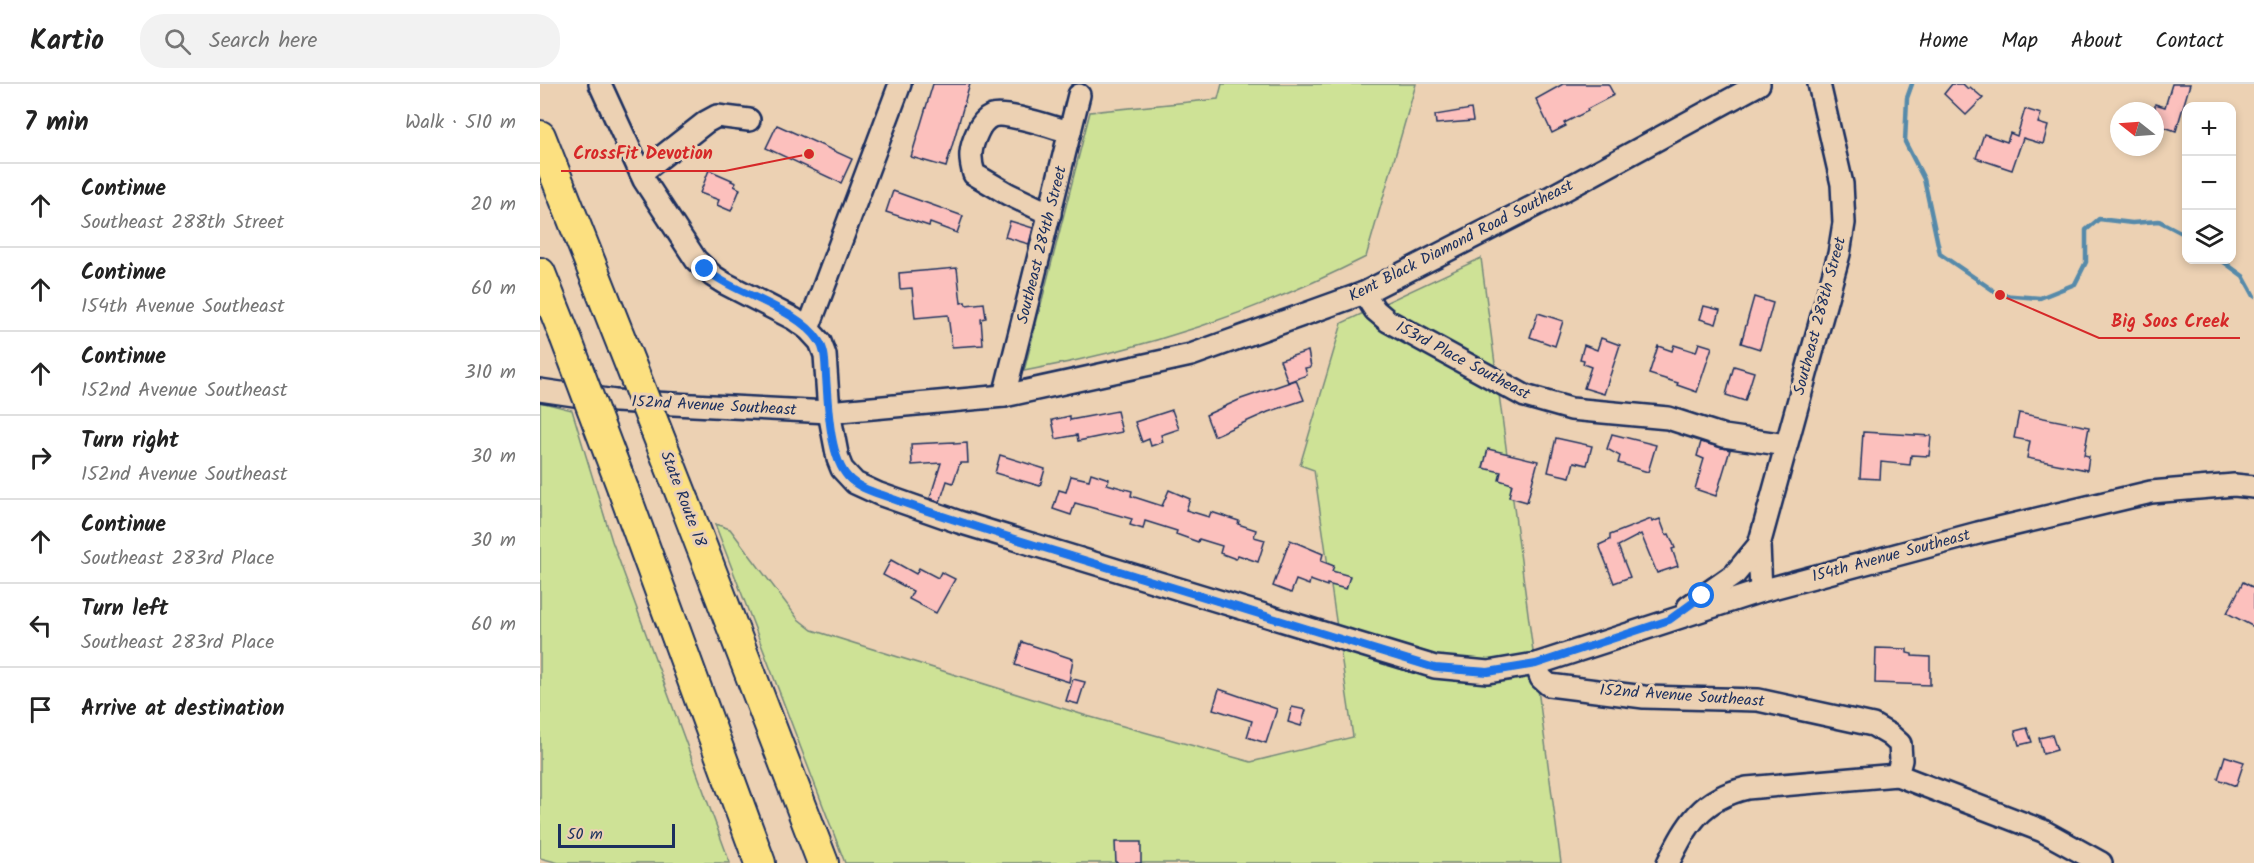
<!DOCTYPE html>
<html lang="en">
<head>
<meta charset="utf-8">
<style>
	body { margin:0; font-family:Kalam,sans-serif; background:#f2f2f2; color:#222 }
	.controls { position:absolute; right:18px; top:18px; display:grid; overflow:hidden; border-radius:12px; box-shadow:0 3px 9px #0003 }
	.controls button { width:54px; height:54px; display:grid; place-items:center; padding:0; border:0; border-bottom:2px solid #e0e0e0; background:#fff; color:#222; font:30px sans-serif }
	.compass { position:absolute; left:1570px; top:18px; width:54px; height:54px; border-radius:50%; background:#fff; box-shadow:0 3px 9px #0003; rotate:287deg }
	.scale { position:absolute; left:18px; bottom:15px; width:117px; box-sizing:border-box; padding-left:6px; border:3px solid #1b2f5e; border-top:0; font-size:16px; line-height:21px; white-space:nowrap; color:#1b2f5e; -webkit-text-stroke:4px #ecd1b3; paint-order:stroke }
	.stop { position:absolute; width:18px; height:18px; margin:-14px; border:4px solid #1a73e8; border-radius:50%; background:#fff }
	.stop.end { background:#1a73e8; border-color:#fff; box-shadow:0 2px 6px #0008 }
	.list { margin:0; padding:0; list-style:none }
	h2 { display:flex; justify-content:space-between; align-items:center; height:78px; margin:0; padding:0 24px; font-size:26px }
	h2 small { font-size:20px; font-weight:400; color:#767676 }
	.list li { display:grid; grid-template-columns:39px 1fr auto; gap:18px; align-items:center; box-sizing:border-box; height:84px; padding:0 24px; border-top:2px solid #e0e0e0 }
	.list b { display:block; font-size:22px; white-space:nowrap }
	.list p { margin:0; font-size:20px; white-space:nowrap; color:#767676 }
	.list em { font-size:20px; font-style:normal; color:#767676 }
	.icon { flex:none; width:33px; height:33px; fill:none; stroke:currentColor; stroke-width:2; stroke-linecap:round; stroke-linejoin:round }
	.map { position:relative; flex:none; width:1714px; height:779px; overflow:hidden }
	header { display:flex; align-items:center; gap:36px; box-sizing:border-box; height:84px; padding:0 30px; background:#fff; border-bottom:2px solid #e0e0e0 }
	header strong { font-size:28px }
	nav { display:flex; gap:33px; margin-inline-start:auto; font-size:21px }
	.search { width:420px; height:54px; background:#f2f2f2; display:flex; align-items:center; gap:15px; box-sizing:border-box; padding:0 21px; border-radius:24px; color:#767676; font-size:22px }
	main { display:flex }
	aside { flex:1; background:#fff }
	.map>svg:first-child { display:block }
	.green { fill:#cee296; stroke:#74887a; stroke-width:1.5 }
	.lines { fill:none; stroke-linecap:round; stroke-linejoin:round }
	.stream { stroke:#568aaa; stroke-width:4.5 }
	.building { fill:#fcc0bd; stroke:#1b2f5e; stroke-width:1.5 }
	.minor-casing { stroke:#1b2f5e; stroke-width:26 }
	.highway-casing { stroke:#1b2f5e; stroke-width:34 }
	.minor { stroke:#ecd1b3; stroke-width:21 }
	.highway { stroke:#fce080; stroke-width:30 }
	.highway-bridge-casing { stroke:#1b2f5e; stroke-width:34; stroke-linecap:butt }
	.highway-bridge { stroke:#fce080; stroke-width:30 }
	.route { stroke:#1a73e8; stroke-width:8 }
	.labels { text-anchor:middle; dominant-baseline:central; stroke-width:6; stroke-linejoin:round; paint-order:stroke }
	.street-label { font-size:16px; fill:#1b2f5e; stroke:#ecd1b3 }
	.leader { fill:none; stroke:#d62828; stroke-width:2 }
	.callout-dot { fill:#d62828; stroke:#ecd1b3; stroke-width:2 }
	.callout-label { font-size:18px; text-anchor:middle; font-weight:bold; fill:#d62828; stroke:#ecd1b3; stroke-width:6; stroke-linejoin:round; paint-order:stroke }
</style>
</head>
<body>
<header>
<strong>Kartio</strong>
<div class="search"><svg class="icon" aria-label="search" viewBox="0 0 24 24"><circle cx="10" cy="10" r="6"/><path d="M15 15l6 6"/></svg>Search here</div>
<nav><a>Home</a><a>Map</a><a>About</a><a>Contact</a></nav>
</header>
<main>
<aside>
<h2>7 min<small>Walk · 510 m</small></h2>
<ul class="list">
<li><svg class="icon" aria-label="ahead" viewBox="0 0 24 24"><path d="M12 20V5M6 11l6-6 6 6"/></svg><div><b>Continue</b><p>Southeast 288th Street</p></div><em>20 m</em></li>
<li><svg class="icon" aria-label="ahead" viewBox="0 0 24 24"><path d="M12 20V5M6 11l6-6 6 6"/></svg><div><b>Continue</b><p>154th Avenue Southeast</p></div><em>60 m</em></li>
<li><svg class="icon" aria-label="ahead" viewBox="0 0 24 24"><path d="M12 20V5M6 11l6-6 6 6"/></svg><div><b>Continue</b><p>152nd Avenue Southeast</p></div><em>310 m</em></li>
<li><svg class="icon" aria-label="right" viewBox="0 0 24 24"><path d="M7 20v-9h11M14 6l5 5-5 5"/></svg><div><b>Turn right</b><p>152nd Avenue Southeast</p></div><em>30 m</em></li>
<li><svg class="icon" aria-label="ahead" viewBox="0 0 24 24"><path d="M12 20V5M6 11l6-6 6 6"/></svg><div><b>Continue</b><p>Southeast 283rd Place</p></div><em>30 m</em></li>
<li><svg class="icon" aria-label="left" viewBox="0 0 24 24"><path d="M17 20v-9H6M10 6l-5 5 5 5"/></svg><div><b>Turn left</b><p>Southeast 283rd Place</p></div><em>60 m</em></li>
<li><svg class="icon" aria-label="arrive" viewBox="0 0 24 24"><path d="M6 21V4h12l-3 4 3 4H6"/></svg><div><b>Arrive at destination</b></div></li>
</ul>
</aside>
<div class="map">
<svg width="1714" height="779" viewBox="0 0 1714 779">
	<rect width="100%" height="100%" fill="#ecd1b3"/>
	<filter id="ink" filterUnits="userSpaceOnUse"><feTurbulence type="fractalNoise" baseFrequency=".0167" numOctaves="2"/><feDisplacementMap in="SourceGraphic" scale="12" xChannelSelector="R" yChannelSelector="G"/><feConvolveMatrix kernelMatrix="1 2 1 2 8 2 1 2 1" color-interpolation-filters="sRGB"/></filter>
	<g filter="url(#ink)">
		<g class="green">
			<path d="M682 0H876L826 173C715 229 606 265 484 287L550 28 678 15Z"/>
			<polygon points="941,174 1021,779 305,779 175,440 190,445 258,535 272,546 547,632 711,678 813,653 774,386 760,381 802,239"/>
			<polygon points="0,318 32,326 72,457 190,779 19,779 0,774"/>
		</g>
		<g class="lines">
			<g class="stream">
				<polyline points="1372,0 1367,14 1365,58 1384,95 1400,170 1460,211 1500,214 1535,200 1546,178 1546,146 1559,135 1592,139 1619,137 1646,151"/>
				<polyline points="1681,176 1703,192 1714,212"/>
			</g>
		</g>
		<g class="building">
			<polygon points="393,0 430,0 406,83 371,73"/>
			<polygon points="1023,0 1068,0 1074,11 1047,25 1048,27 1024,39 1026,42 1012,49 996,15"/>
			<polygon points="1412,0 1423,0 1428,5 1430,3 1443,14 1426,31 1404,10"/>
			<polygon points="1632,0 1650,0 1636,47 1615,40 1615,20 1625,23"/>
			<polygon points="931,25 933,37 896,40 895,31"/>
			<polygon points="1485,25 1501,30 1498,39 1508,42 1503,60 1483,54 1472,86 1436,74 1444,50 1467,58 1470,49 1477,52"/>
			<polygon points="237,41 312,75 301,99 226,64"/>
			<polygon points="169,86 192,96 191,97 196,99 194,102 200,105 191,127 177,121 179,116 160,109"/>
			<polygon points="353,107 423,132 417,149 390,139 389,142 346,128"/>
			<polygon points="470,137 493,144 489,160 465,153"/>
			<polygon points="417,184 421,219 425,218 426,221 444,219 446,234 441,235 443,261 412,263 408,231 375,234 372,204 360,205 359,189"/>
			<polygon points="1214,213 1233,219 1220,265 1201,259"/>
			<polygon points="1164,222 1180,226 1176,240 1160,235"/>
			<polygon points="998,229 1023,237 1015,262 990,253"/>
			<polygon points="1061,254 1080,261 1064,310 1044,304 1051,283 1043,280 1044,276 1040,275 1044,261 1057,266"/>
			<polygon points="1159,259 1172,263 1157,308 1137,301 1138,299 1109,290 1118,262 1132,267 1134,261 1156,268"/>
			<polygon points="768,267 771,283 765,284 767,291 748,298 740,276"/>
			<polygon points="1194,282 1214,288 1205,317 1186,311"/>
			<polygon points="756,296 764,316 728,328 674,352 666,331 701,315"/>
			<polygon points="632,326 639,345 621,351 623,358 611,362 609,355 602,358 595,338"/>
			<polygon points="577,327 582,348 538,357 537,351 516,355 512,336 530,332 530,336"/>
			<polygon points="1479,329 1549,343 1544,371 1549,372 1547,386 1487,374 1490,357 1474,354"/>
			<polygon points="1323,348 1391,352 1389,372 1371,371 1370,381 1341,378 1340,395 1320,394"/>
			<polygon points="1072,350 1116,361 1108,388 1078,379 1080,372 1067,365"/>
			<polygon points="1016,354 1052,362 1047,381 1034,378 1030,393 1008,388"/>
			<polygon points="414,358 414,360 427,359 428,379 420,379 413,399 407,397 400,418 390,414 401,379 372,381 371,360"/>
			<polygon points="1161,358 1190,366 1176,412 1155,405 1164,375 1157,372"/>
			<polygon points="948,365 998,377 987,418 969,413 972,400 959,396 961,388 943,384"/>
			<polygon points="460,371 505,385 500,402 455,389"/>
			<polygon points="551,389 569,395 567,400 592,407 591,412 622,422 629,406 650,415 646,426 669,433 671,428 699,437 698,440 716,446 714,453 725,456 718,478 698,471 696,475 680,469 682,462 659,455 658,458 636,450 637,447 605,437 603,445 590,441 592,435 535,419 531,431 513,425 519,406 526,408 531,392 549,396"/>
			<polygon points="1111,435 1112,438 1120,435 1126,451 1129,450 1135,464 1132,465 1138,482 1117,489 1101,450 1078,462 1090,493 1074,499 1059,461 1070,456 1070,451"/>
			<polygon points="750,456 783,470 781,477 794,482 792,487 810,492 806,505 787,500 787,502 770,496 769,501 756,496 751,509 733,502"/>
			<polygon points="351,476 376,490 379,484 398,494 401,488 415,495 396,529 369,515 373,507 343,491"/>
			<polygon points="1703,498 1714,504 1714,543 1687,529"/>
			<polygon points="482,558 533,575 529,598 475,581"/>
			<polygon points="1336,564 1367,565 1367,569 1372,570 1372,572 1390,573 1390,601 1335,599"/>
			<polygon points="533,595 545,598 538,620 526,617"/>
			<polygon points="679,605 737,625 726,659 707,653 712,637 673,625"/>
			<polygon points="752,623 766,626 761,642 748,638"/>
			<polygon points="1487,644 1492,658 1479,661 1475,647"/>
			<polygon points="1512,651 1517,666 1503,670 1499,654"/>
			<polygon points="1685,672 1704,678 1696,702 1678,695"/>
			<polygon points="575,758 601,758 601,779 576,779"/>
		</g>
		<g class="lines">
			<g class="minor-casing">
				<g id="minor">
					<polyline points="60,0 104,96 156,176 173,192 184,199 254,235 268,245 280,258 285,271 289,328 298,375 302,385 315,399 339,410 419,438 895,583 948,588 996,580 1221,507 1438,449 1611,408 1694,401 1714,403"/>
					<polyline points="101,89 166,38 177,32 209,36"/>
					<path d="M510 130 468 110 434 90C429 74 430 64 437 49 440 42 445 35 452 32 466 27 514 44 530 48"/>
					<polyline points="824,209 835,226 848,237 985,312 1031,325 1128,334 1184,352 1246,361"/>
					<polyline points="268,245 360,0"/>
					<polyline points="0,306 75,317 289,328 464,312 651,271 824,209 1000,119 1219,0"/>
					<polyline points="464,312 539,11"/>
					<polyline points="1221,507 1219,461 1299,170 1304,139 1302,100 1279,0"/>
					<polyline points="1148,523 1195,490 1219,461"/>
					<polyline points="996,580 1001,594 1009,601 1104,613 1218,616 1333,641 1350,651 1360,660 1361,676 1357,691"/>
					<path d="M1128 779C1148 739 1161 715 1207 704L1357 691 1503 747 1561 779"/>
				</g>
			</g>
			<g class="highway-casing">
				<g id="highway">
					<polyline points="0,52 83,262"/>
					<polyline points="0,189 25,252"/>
					<polyline points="83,405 220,779"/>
					<polyline points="144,417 283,779"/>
				</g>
			</g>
			<use href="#minor" class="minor"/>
			<use href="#highway" class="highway"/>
			<g class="highway-bridge-casing">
				<g id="highway-bridge">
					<polyline points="25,252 83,405"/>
					<polyline points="83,262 144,417"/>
				</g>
			</g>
			<use href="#highway-bridge" class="highway-bridge"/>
		</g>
	</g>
	<g class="lines" filter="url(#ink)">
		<path class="route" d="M165 185C196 211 258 224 279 257 286 267 285 281 286 292 288 319 289 373 308 393 319 405 338 409 353 415 391 429 430 441 469 453 611 497 753 541 895 584L948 588 996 580 1129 536 1162 512"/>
	</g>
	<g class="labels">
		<g class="street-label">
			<text transform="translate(921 157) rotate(-27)">Kent Black Diamond Road Southeast</text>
			<text transform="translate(502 161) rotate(-76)">Southeast 284th Street</text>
			<text transform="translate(1280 232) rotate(-75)">Southeast 288th Street</text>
			<text transform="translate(923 277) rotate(28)">153rd Place Southeast</text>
			<text transform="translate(174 322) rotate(3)">152nd Avenue Southeast</text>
			<text transform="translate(143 415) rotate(69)">State Route 18</text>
			<text transform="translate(1351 472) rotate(-15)">154th Avenue Southeast</text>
			<text transform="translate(1142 612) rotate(4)">152nd Avenue Southeast</text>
		</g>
	</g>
	<path class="leader" d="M269 70L185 87H21M1460 211L1559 254H1700"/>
	<g class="callout-dot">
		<circle cx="269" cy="70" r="6"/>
		<circle cx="1460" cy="211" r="6"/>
	</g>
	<g class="callout-label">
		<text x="103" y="75">CrossFit Devotion</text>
		<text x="1630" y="243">Big Soos Creek</text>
	</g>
</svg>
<div class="controls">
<button>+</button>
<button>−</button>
<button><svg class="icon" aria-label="layers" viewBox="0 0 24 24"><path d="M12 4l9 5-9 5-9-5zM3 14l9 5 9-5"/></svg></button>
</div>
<svg class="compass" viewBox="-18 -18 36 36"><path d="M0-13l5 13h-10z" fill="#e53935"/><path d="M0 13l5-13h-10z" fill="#767676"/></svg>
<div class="scale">50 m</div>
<div class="stop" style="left:1162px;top:512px"></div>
<div class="stop end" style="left:165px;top:185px"></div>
</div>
</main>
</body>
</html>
